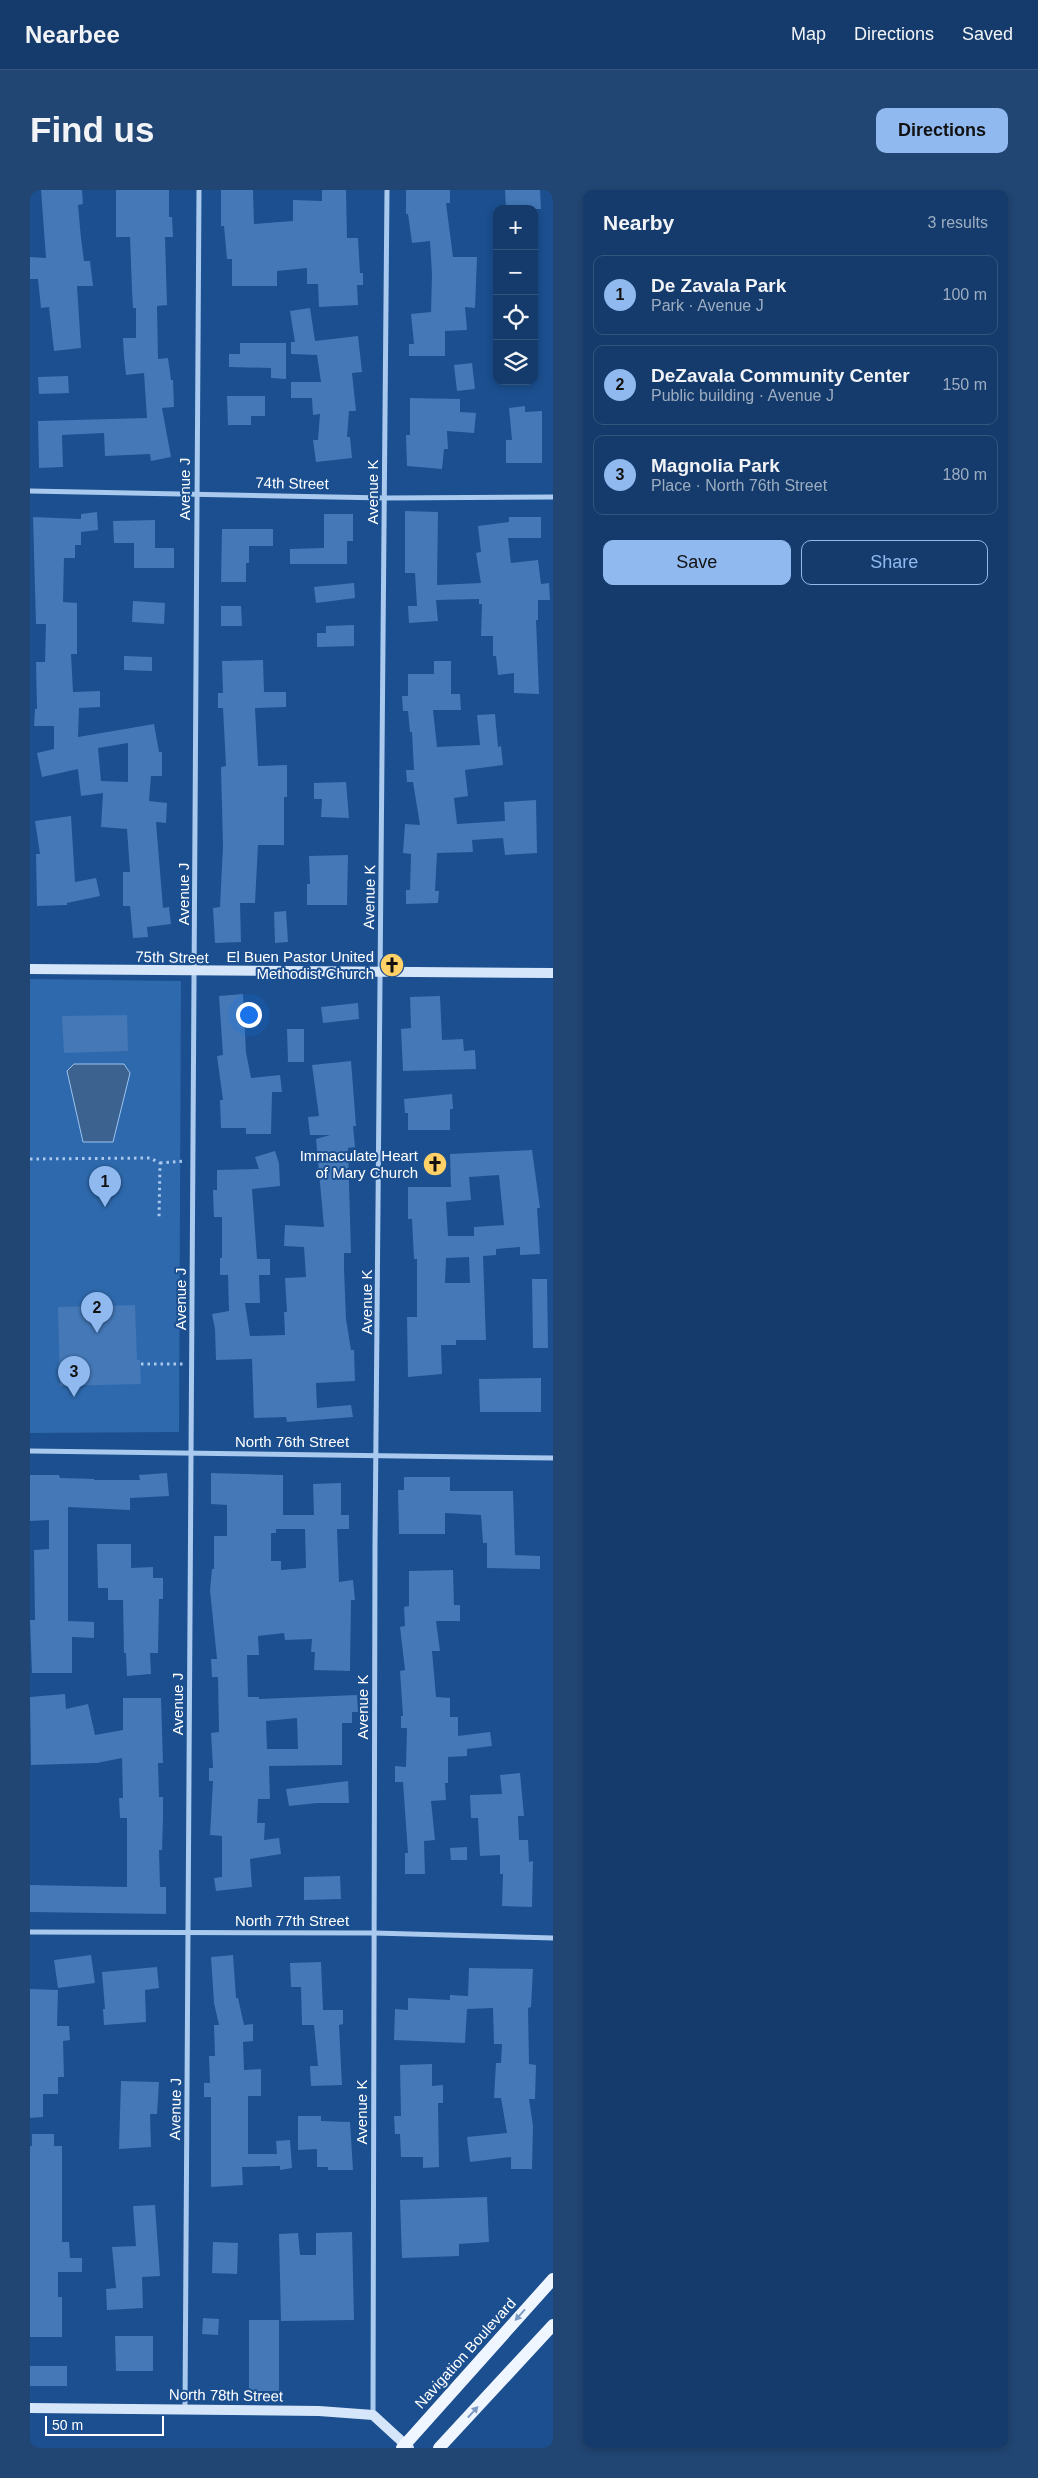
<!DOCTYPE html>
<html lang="en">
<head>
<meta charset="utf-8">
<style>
	body { margin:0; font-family:Helvetica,sans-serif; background:#214673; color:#f1f3f6 }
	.controls { position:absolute; right:15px; top:15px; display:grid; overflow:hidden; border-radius:10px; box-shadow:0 2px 8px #0003 }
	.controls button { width:45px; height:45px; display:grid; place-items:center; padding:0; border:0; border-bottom:1px solid #33557e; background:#143b6b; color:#f1f3f6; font:25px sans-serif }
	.scale { position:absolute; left:15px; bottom:12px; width:119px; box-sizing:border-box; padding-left:5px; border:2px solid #fff; border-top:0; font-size:14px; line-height:18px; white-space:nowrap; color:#fff; -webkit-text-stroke:4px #1b4f8f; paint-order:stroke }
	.you { position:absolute; left:218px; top:824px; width:18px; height:18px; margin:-12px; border:4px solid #fff; border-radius:50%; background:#1a73e8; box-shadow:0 0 0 8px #1a73e833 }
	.badge { display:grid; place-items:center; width:32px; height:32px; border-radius:50%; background:#90b9f0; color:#111; font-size:16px; font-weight:700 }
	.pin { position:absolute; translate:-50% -41px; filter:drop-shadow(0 1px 2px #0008) }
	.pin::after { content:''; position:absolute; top:26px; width:18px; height:15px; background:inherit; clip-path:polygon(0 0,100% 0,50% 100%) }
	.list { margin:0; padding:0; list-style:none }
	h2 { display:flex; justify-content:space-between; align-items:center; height:65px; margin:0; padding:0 20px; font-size:21px }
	h2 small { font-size:16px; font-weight:400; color:#9dadc1 }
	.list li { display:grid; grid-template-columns:32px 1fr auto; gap:15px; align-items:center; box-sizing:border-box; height:80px; margin:0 10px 10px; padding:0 10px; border:1px solid #33557e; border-radius:10px }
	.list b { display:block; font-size:19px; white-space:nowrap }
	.list p { margin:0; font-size:16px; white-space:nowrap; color:#9dadc1 }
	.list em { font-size:16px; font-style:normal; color:#9dadc1 }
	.actions { display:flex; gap:10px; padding:15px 20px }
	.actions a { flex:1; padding:11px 0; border:1px solid #90b9f0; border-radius:10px; text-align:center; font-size:18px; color:#90b9f0 }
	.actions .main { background:#90b9f0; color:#111 }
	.icon { flex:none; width:28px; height:28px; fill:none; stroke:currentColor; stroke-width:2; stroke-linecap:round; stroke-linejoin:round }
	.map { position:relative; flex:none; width:523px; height:2258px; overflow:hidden; border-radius:10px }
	header { display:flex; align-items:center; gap:30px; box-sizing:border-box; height:70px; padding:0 25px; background:#143b6b; border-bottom:1px solid #33557e }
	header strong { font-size:24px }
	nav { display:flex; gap:28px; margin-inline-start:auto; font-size:18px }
	.intro { display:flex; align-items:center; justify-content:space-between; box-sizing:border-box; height:120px; padding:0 30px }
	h1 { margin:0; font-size:35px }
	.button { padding:12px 22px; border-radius:10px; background:#90b9f0; color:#111; font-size:18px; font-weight:700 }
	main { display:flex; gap:30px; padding:0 30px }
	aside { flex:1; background:#143b6b; border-radius:10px; box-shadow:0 2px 8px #0003 }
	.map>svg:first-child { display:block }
	.green { fill:#2e69ad }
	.water { fill:#3c6290; stroke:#9cc4f0 }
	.building { fill:#4478b7; fill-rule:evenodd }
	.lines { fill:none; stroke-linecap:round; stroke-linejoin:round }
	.path { stroke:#a9c9ee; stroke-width:3; stroke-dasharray:2.5 4; stroke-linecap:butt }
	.street { stroke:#a9c9ee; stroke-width:5 }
	.secondary { stroke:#d6e6fa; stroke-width:10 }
	.primary { stroke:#f0f6ff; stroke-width:12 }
	.oneway { fill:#7b9ac1 }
	.labels { text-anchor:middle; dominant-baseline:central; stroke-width:4; stroke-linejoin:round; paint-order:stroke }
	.street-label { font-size:15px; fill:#fff; stroke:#1b4f8f }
	.poi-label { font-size:15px; fill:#fff; stroke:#1b4f8f; text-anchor:end }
</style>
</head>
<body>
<header>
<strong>Nearbee</strong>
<nav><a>Map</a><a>Directions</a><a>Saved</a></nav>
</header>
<div class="intro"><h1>Find us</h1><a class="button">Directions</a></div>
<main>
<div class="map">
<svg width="523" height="2258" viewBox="0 0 523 2258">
	<rect width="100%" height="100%" fill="#1b4f8f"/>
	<polygon class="green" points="0,789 151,791 149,1242 0,1243"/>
	<polygon class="water" points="44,874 94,874 100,883 83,952 53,952 37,881"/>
	<g class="building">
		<polygon points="11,0 52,0 53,14 48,15 51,48 54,71 60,71 63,96 47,96 51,158 24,161 19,117 11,118 8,89 0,89 0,67 16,68"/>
		<polygon points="86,0 139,0 139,27 142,27 143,47 135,47 137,115 127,116 128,169 138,168 141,190 143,190 144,217 132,218 141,267 121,271 120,264 75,266 74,243 32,245 33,277 9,278 8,231 117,228 114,183 96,185 94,166 93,148 106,148 106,118 103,118 102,100 100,47 86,47"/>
		<polygon points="191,0 223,0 224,34 263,31 263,10 292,11 292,0 316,0 317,48 328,48 330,83 333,83 333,95 327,95 328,115 289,117 288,94 277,94 277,78 247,81 247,96 202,96 202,69 197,69 194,36 191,36"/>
		<polygon points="376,0 420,0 420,13 416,13 423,67 447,67 445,118 435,117 437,140 415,141 415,166 379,166 379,154 384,154 381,124 401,122 402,84 400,51 382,53 378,24 376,24"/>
		<polygon points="475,0 510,0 511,19 476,19"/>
		<polygon points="280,118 285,151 328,146 332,182 322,183 326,221 319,221 317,247 320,247 322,268 286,272 283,250 288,250 290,224 283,225 282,208 261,208 261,192 291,192 287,165 261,164 261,152 265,152 260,121"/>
		<polygon points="210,153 256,153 256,189 241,188 241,178 199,177 199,164 210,164"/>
		<polygon points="442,173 445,199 427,201 424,175"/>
		<polygon points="38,186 39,203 9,204 8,187"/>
		<polygon points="197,206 235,206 235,226 221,226 221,235 198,235"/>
		<polygon points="380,208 430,209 430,222 446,223 444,243 417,241 418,259 414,259 412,279 377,276 376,245 380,245"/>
		<polygon points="495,216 495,222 512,221 512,273 476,273 476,250 482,250 479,218"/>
		<polygon points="375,321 408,322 407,395 451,393 446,363 451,362 448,336 479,332 479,327 511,327 511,348 478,348 481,373 508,370 511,394 519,393 520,410 508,410 508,430 506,430 509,504 484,503 484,483 468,485 466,466 463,466 463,446 451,446 452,414 449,414 449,409 406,410 408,431 379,433 378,416 387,416 385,383 375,383"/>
		<path d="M67 322 68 340 51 342V355H45V368H34L33 412 47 413V464H41L43 502 70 501V517L49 518 48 547 124 534 129 562H132V586H121L119 611 137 613 136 633 126 632 133 718 139 717 141 734 117 737 118 747 103 748 100 716H93V682H100L97 639 71 637 73 603 51 606 48 579 12 587 7 563 24 559V536H4L5 519H7L6 472H15L16 434H6L3 327 51 329V324ZM98 553V592L71 591 68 558Z"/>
		<polygon points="294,324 323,324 323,351 317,351 317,374 260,374 260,359 294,358"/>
		<polygon points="125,330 125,358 144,358 144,378 104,378 104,353 84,353 83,331"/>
		<polygon points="192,339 243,339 243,356 219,356 219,373 216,373 216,392 191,392"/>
		<polygon points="324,393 325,408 286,413 284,397"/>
		<polygon points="103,411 135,413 134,434 102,432"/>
		<polygon points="191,416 211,416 212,436 191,436"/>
		<polygon points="324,435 324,456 287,457 287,443 296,443 296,436"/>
		<polygon points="94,466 122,467 122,481 94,480"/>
		<polygon points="233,470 234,502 256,502 256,517 225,518 228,576 257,575 257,607 254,607 254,655 228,655 225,713 210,713 211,752 185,753 183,718 190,717 193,656 191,577 196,576 193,518 188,518 188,503 193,503 192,471"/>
		<polygon points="404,471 421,471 421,504 430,504 431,520 403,520 407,557 450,555 447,525 465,524 468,557 471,556 473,575 435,580 438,606 424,608 427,634 475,631 474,612 506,610 507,663 475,665 473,648 442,650 443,662 407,663 405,701 409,701 408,713 376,714 376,700 380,700 381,664 373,663 375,634 390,635 383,592 377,592 376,580 384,580 382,542 380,542 378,521 373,521 372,506 378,506 378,484 404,484"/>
		<polygon points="316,592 319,628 291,627 292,609 284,609 284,593"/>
		<polygon points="41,626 45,692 66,688 70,706 37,713 37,715 7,716 6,664 10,664 5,631"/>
		<polygon points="318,665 317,715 277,715 277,694 280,694 279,666"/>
		<polygon points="256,721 258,752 245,753 244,722"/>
		<polygon points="213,804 216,862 221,888 250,885 252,902 242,902 241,944 216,944 216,938 191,938 190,910 193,910 187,866 193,865 189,806"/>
		<polygon points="410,806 412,850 433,849 434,861 445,860 446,879 373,881 371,839 381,838 380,807"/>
		<polygon points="328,813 329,829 293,833 291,817"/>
		<polygon points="97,825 98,861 34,863 32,826"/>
		<polygon points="257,839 274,839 274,872 258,872"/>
		<polygon points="321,871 326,936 323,936 325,957 318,958 321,1063 314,1063 314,1079 316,1129 321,1160 324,1160 325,1191 286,1193 287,1218 321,1215 323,1227 257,1232 256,1227 224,1228 222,1169 186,1170 185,1139 182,1124 199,1121 198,1085 190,1085 190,1068 192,1068 192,1027 184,1027 183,1000 187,1000 187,980 229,979 225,967 245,961 249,973 250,996 222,999 227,1069 240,1069 240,1085 229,1085 230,1113 215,1113 220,1146 255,1145 254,1122 257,1122 255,1088 276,1087 274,1057 254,1056 255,1035 294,1037 286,949 300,945 280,945 278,927 289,926 282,875"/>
		<polygon points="422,904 423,919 420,919 420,940 378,940 378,923 375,923 374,909"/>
		<path d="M502 960 510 1018H507L510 1064 490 1065V1057L466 1059V1065L453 1066 456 1150H426V1155H411L412 1184 378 1187 377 1127H387V1069H384L382 1029H378V997H421L420 964ZM469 985 474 1035 444 1037V1046H418L416 1012 441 1010 439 987ZM439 1067 440 1093H415L416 1068Z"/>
		<polygon points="502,1089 517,1089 518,1158 503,1158"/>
		<polygon points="105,1115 107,1170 110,1170 111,1194 30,1196 28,1117"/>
		<polygon points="511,1188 511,1222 450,1222 449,1189"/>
		<polygon points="137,1283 139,1306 100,1308 100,1320 38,1317 38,1431 64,1432 64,1448 42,1447 42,1483 2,1483 0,1430 5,1430 4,1360 19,1359 19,1330 0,1331 0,1285 29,1285 30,1288 64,1289 64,1290 110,1290 109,1285"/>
		<path d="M181 1283 253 1285V1325H284L283 1294 311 1293V1325H319V1339H307L309 1392 323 1390 325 1410H321L320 1481 284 1480 285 1462H281L282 1449 255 1450 254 1443 228 1446 229 1465H217L218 1507H229V1509L327 1505 328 1522H322V1533H312V1575L239 1576 240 1609H228L227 1633H235L234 1650 249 1648 251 1664 220 1669 222 1697 186 1701 184 1688 192 1687V1646L180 1645 183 1591H179V1578H183L181 1543 189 1542 188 1487H182L181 1469H187L180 1400 182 1379H184V1346H197V1315L181 1314ZM246 1339H275L276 1378 251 1380V1371H241V1343H246ZM267 1528 268 1559H237L236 1531Z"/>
		<polygon points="374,1287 420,1287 420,1301 483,1301 485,1365 510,1366 510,1379 457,1378 457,1353 453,1353 451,1325 415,1323 415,1344 369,1344 368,1300 374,1300"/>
		<polygon points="67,1354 101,1354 101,1378 123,1377 123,1388 133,1388 133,1409 129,1409 128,1463 120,1463 121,1484 97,1486 96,1463 94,1463 93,1410 78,1410 78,1398 68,1398"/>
		<polygon points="423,1380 424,1415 430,1415 430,1431 406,1431 410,1461 402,1461 406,1507 420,1508 420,1527 428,1527 428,1546 460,1542 462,1556 437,1559 437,1566 418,1567 418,1593 415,1593 416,1610 401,1611 405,1650 394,1651 395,1684 375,1684 375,1663 378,1663 373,1592 365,1592 365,1576 376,1577 377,1538 371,1538 371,1526 373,1526 370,1481 375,1480 370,1437 375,1436 374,1417 379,1416 379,1381"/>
		<polygon points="35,1504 36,1519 58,1514 65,1545 93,1540 93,1508 131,1508 133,1573 128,1573 129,1607 133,1607 133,1628 132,1660 129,1660 130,1697 136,1697 136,1724 0,1722 0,1695 97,1697 97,1628 90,1628 89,1608 93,1608 92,1568 67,1573 1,1575 0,1507"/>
		<polygon points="490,1583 494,1626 488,1626 489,1650 498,1650 499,1672 503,1671 502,1717 472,1716 473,1684 470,1684 470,1665 450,1666 448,1628 441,1628 440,1605 472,1604 470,1585"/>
		<polygon points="318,1591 319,1613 287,1613 259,1616 256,1599"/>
		<polygon points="437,1657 437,1670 421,1670 420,1658"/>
		<polygon points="310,1686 311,1709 274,1710 274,1687"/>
		<polygon points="61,1765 65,1793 28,1798 24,1770"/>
		<polygon points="203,1765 206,1808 208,1808 214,1835 223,1834 223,1851 213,1852 214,1880 231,1879 231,1906 218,1906 218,1964 247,1964 246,1951 260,1950 262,1978 250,1980 250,1976 212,1977 213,1995 181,1997 181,1907 174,1907 174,1893 180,1893 179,1866 185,1866 184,1835 189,1835 184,1813 181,1767"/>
		<polygon points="291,1772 293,1820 313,1820 313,1834 309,1835 312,1895 281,1896 280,1876 288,1876 284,1835 272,1835 271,1797 261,1797 260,1773"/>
		<polygon points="127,1777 129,1798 115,1800 116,1832 74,1835 73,1819 75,1819 72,1782"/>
		<polygon points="439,1778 503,1779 501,1817 498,1818 499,1874 506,1875 505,1909 499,1909 503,1936 502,1979 481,1979 481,1967 440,1972 437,1947 477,1943 471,1908 464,1908 466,1873 471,1873 472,1854 464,1854 463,1818 437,1819 435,1853 364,1850 365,1819 378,1820 378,1808 420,1810 420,1805 438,1806"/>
		<polygon points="0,1799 28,1800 27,1836 39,1836 40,1850 33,1851 34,1887 28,1887 28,1904 13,1904 13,1927 0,1928"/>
		<polygon points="402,1874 402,1896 413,1895 413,1913 408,1913 409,1977 393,1978 393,1967 371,1967 370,1944 365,1944 364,1926 371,1926 370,1875"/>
		<polygon points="91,1891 129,1892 127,1924 120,1924 121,1957 89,1959"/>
		<polygon points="268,1926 291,1926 291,1931 320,1932 323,1980 298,1980 298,1977 287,1977 287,1959 268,1960"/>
		<polygon points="2,1944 24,1944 24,1956 32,1956 32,2052 39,2052 40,2068 52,2068 52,2082 28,2082 28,2107 32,2107 32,2147 0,2147 0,1956 2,1956"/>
		<polygon points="457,2007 459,2052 429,2054 429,2066 372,2068 370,2010"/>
		<polygon points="125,2015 130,2086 112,2087 113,2118 77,2120 76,2099 86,2098 82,2057 106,2056 103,2016"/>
		<polygon points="322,2042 324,2130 251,2131 249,2044 268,2043 270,2065 286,2065 286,2043"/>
		<polygon points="183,2052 208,2053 207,2084 182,2083"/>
		<polygon points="173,2128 189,2129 188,2145 172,2144"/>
		<rect x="219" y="2130" width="30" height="71"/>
		<polygon points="85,2146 123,2146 123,2181 86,2181"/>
		<rect x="0" y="2176" width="37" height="20"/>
	</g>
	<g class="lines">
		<g class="path">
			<polyline points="0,969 120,968 130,973 129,1029"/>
			<polyline points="130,973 154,971"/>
			<polyline points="111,1174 153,1174"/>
		</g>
		<g class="street">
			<polyline points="0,301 355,308 523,307"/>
			<polyline points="0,1261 523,1268"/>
			<polyline points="0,1742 344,1743 523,1748"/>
			<polyline points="155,2219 169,0"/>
			<polyline points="343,2225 345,1356 357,0"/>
		</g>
		<g class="secondary">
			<polyline points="0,779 523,783"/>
			<polyline points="0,2218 289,2221 343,2225 379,2258"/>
		</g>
		<g class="primary">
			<polyline points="372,2258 523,2089"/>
			<polyline points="409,2258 523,2135"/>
		</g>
	</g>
	<defs><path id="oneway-solid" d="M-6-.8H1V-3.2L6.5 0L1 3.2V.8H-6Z" transform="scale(1.25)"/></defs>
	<g class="oneway">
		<use href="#oneway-solid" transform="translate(490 2125) rotate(132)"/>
		<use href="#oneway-solid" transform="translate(443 2222) rotate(-47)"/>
	</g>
	<defs>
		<g id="church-disc" transform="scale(1.25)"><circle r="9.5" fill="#ffd166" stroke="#1b4f8f"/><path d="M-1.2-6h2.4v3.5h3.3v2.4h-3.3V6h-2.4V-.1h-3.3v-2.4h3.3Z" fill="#111"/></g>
	</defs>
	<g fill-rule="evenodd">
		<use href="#church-disc" x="362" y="775"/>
		<use href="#church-disc" x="405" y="974"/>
	</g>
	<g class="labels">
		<g class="street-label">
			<text transform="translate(262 293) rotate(1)">74th Street</text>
			<text transform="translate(154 299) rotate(-90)">Avenue J</text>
			<text transform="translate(342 302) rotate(-90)">Avenue K</text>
			<text transform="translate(153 704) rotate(-90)">Avenue J</text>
			<text transform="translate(339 707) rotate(-89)">Avenue K</text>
			<text transform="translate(142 767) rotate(1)">75th Street</text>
			<text transform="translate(150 1109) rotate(-90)">Avenue J</text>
			<text transform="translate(336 1112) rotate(-90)">Avenue K</text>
			<text x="262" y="1251">North 76th Street</text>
			<text transform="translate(147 1514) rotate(-90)">Avenue J</text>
			<text transform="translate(332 1517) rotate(-90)">Avenue K</text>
			<text x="262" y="1730">North 77th Street</text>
			<text transform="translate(145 1919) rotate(-89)">Avenue J</text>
			<text transform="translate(331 1922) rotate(-90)">Avenue K</text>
			<text transform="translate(435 2163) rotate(-48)">Navigation Boulevard</text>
			<text transform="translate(196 2205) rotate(1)">North 78th Street</text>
		</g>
		<g class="poi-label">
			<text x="344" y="766">El Buen Pastor United<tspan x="344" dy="17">Methodist Church</tspan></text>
			<text x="388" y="965">Immaculate Heart<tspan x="388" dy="17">of Mary Church</tspan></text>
		</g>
	</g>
</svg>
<div class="controls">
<button>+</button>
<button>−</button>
<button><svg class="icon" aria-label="locate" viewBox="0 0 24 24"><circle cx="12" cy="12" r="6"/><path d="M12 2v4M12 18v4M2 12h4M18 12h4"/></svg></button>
<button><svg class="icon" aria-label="layers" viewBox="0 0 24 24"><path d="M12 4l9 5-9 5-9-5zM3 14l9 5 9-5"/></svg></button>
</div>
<div class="scale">50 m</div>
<div class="you"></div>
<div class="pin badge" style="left:75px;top:1017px">1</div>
<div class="pin badge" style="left:67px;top:1143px">2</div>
<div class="pin badge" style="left:44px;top:1207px">3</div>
</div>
<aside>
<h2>Nearby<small>3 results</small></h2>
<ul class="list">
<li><span class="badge">1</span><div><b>De Zavala Park</b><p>Park · Avenue J</p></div><em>100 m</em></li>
<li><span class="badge">2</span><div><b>DeZavala Community Center</b><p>Public building · Avenue J</p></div><em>150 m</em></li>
<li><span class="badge">3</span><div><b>Magnolia Park</b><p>Place · North 76th Street</p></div><em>180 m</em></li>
</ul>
<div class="actions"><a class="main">Save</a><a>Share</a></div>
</aside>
</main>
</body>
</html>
